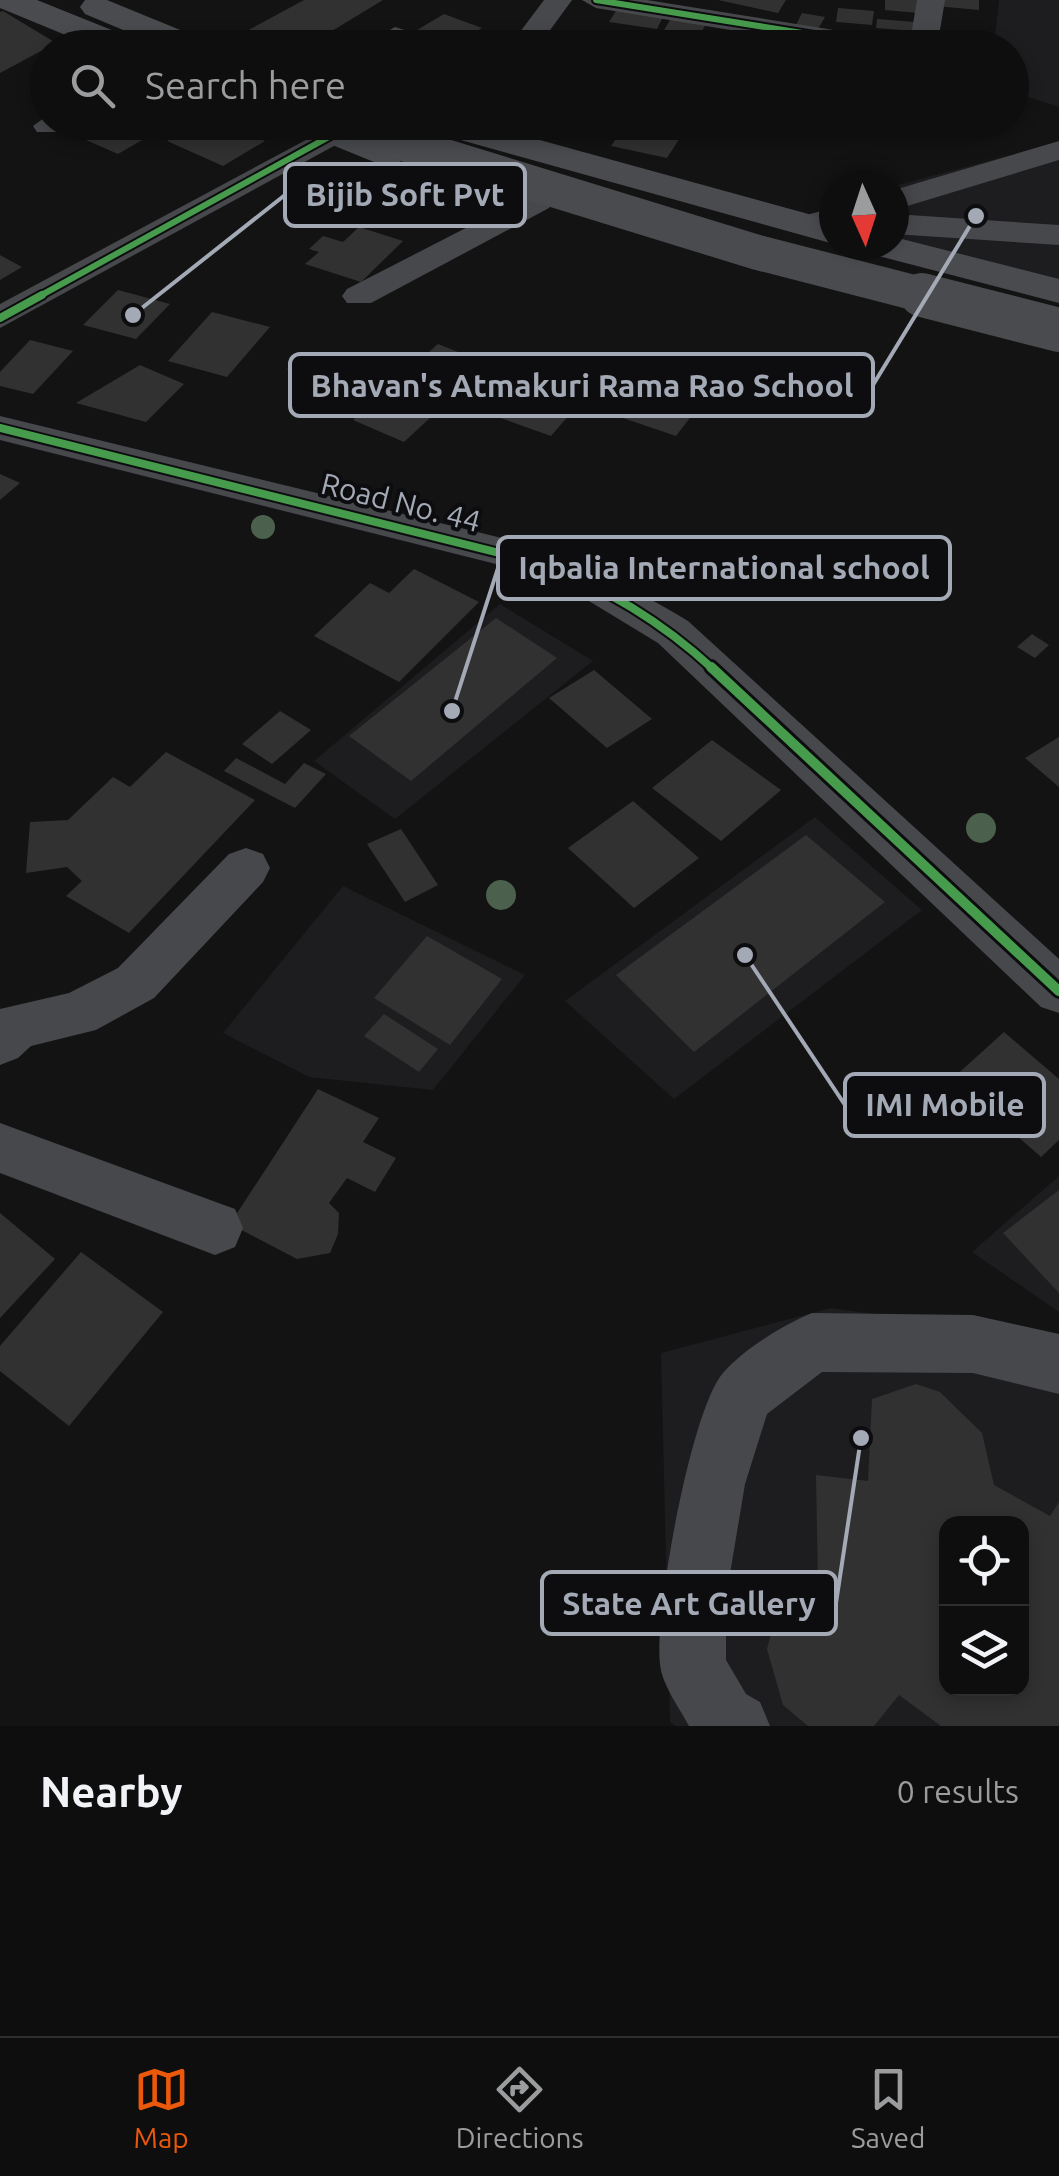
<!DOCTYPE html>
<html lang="en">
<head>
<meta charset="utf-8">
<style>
	body { margin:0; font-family:Ubuntu,sans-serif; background:#1c1c1c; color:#f1f3f6 }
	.controls { position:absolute; right:30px; bottom:30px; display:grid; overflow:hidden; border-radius:20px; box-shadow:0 5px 15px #0003 }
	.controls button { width:90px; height:90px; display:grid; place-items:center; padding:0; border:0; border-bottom:2px solid #2e2e2e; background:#0e0e0e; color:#f1f3f6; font:50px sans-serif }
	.compass { position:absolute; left:819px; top:170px; width:90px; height:90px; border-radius:50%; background:#0e0e0e; box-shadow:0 5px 15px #0003; rotate:177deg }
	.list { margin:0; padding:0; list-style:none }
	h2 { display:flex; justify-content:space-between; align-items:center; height:130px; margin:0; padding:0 40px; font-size:42px }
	h2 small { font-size:32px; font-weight:400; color:#9b9c9e }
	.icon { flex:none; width:55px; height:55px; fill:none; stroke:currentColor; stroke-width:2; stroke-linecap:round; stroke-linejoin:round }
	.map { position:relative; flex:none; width:1059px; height:1726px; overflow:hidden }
	.search { position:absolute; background:#0e0e0e; box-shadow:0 5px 15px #0003; left:30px; right:30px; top:30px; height:110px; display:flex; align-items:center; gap:25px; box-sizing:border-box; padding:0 35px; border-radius:55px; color:#9b9c9e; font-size:38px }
	.sheet { height:310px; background:#0e0e0e }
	nav { display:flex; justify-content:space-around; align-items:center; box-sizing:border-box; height:140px; border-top:2px solid #2e2e2e; background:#0e0e0e; font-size:28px; color:#9b9c9e }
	nav a { display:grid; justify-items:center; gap:5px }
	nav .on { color:#ea580c }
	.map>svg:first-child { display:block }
	.built { fill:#1d1d1f; fill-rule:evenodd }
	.building { fill:#313132; fill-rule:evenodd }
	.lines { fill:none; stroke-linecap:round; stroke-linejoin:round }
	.minor { fill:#47484c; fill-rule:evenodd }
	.major { fill:#494b4e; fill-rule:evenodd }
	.major-bridge-far1 { stroke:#494b4e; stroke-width:35 }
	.major-bridge { stroke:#494b4e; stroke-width:44 }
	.cycleway-far2-casing { stroke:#0d0d0f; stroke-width:10 }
	.cycleway-far1-casing { stroke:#0d0d0f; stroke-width:12 }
	.cycleway-casing { stroke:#0d0d0f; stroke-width:16 }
	.cycleway-far2 { stroke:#469c4c; stroke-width:6 }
	.cycleway-far1 { stroke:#469c4c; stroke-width:8 }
	.cycleway { stroke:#469c4c; stroke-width:10 }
	.tree { fill:#4c614d }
	.labels { text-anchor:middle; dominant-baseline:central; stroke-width:8; stroke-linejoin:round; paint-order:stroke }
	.street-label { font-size:30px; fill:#a3a9b5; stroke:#0d0d0f }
	.leader { fill:none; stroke:#a3a9b5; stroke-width:4 }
	.callout-dot { fill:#a3a9b5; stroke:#0d0d0f; stroke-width:4 }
	.callout { fill:#0d0d0f; stroke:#a3a9b5; stroke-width:4 }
	.callout-label { font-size:32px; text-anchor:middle; font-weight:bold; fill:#a3a9b5 }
</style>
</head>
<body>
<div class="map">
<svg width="1059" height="1726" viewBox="0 0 1059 1726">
	<rect width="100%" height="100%" fill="#131313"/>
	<g class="built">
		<polygon points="999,0 1059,0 1059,107 1012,92 1012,48 994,47"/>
		<polygon points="1059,142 1059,288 894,245 894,186"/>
		<polygon points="500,604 593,661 395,819 314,761"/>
		<polygon points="815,817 922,910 674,1099 565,1001"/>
		<polygon points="343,886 525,975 433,1090 309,1077 223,1033"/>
		<polygon points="1059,1176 1059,1312 972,1252"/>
		<path d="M831 1308 919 1320 1059 1351V1726H676L670 1722 661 1353ZM946 1524H1022V1688H946Z"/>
	</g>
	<g class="building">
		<polygon points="304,0 383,0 304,48 285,48 245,32"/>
		<polygon points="718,0 786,0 778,13"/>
		<polygon points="885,0 918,0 918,13 885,10"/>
		<polygon points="936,0 979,0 979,10 935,6"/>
		<polygon points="619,6 665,13 657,29 609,22"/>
		<polygon points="838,8 874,11 872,25 836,22"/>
		<polygon points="3,11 56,43 0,73 0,12"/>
		<polygon points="802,13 825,17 818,29 796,25"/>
		<polygon points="444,14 482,28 455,44 417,30"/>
		<polygon points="673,15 708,21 699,36 664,30"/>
		<polygon points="877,19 915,22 915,31 876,28"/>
		<polygon points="738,25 756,29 745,45 726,41"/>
		<polygon points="878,30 914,33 915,43 878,40"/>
		<polygon points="566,31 620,42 615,48 551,48"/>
		<polygon points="377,36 410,47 410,48 360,48"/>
		<polygon points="89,122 173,122 118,154 70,133"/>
		<polygon points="198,122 224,122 265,141 223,166 167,141"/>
		<polygon points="627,122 681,122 689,124 667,158 611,146"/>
		<polygon points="359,227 403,241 361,282 305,264 319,252 309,249 323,236 343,242"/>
		<polygon points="0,255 22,267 0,280"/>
		<polygon points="118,290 170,304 136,339 83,325"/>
		<polygon points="212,312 270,327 227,377 168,361"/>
		<polygon points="30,340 73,351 33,394 0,386 0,372"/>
		<polygon points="438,344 488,364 404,442 353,420"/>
		<polygon points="302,353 341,366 326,381 287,369"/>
		<polygon points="140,365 184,384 146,422 76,403"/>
		<polygon points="548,368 595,385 551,436 481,411 512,378 533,385"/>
		<polygon points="643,383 702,402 676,436 617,416"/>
		<polygon points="0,474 20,483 0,500"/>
		<polygon points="414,569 479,602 399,682 314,636 370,583 389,593"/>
		<polygon points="496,618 557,658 411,781 349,736"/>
		<polygon points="1032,634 1049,645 1035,658 1017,647"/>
		<polygon points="594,670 652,719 607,748 549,698"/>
		<polygon points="280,711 311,730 272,764 242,744"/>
		<polygon points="1059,737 1059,787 1025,758"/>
		<polygon points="712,740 781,790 721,841 652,788"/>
		<polygon points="166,752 255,800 129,933 66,896 82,881 67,867 26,873 30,822 68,820 113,777 130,787"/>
		<polygon points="236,758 285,784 304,763 326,774 295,808 224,771"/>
		<polygon points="633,801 699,858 634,908 568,848"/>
		<polygon points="401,829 438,885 405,902 367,844"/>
		<polygon points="806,835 885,902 694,1052 616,975"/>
		<polygon points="427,936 502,979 450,1045 374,998"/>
		<polygon points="384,1014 438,1049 419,1072 364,1036"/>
		<polygon points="1004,1032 1059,1079 1059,1140 1041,1157 952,1079"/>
		<polygon points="318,1089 379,1118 363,1142 396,1158 375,1192 347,1178 329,1203 339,1213 338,1234 330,1253 297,1259 230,1224"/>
		<polygon points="1059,1190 1059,1293 1003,1233"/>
		<polygon points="0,1213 55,1259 0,1318"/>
		<polygon points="81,1252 163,1312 69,1426 0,1371 0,1346"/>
		<path d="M916 1384 940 1392 982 1433 994 1485 1050 1516 1059 1502V1726H941L899 1695 874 1726H808L783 1705 767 1649 775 1618 818 1586 816 1475 868 1481 872 1399ZM946 1524H1022V1688H946Z"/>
	</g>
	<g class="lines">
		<g class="minor">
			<polygon points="544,0 572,0 537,48 508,48"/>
			<polygon points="582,0 647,0 896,40 909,47 917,0 945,0 937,48 840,48 596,8"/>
			<path d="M395 27 442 42 446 48C424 48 396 53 381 35Z"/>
			<polygon points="48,115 48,122 69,122 59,132 37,132 33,126"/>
			<polygon points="334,125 345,128 349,134 345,140 0,328 0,304"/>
			<polygon points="1059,141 1059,160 894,210 894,190"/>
			<polygon points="538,191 554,201 549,208 371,303 347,303 342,296 347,289"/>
			<polygon points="834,208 834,228 805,235 789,225 794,218"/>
			<polygon points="894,214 1059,225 1059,245 894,234"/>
			<path d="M0 416 518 542C580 560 633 588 688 621L1059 959V1013L1041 1007 658 643 584 598 512 568 0 440Z"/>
			<polygon points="246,848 263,854 270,868 263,882 154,998 96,1030 31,1046 18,1058 0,1065 0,1009 69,993 118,968 229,854"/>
			<polygon points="0,1123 235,1209 243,1228 235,1247 215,1255 0,1173"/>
			<path d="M812 1313 973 1315 1059 1334V1394L973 1373 822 1372 767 1414 745 1484 726 1598V1660L746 1694 760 1702 770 1726H689C679 1707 662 1685 660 1664 654 1614 691 1409 723 1373 744 1349 783 1325 812 1313Z"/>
		</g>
		<g class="major">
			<polygon points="0,0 37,0 139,41 143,48 97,48 0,8"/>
			<polygon points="85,0 107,0 207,41 211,48 166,48 85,14 80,7"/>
			<polygon points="288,122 338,122 400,146 405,154 400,162 374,162 293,129"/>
			<polygon points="416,122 474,122 834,221 834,244 421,129"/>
			<polygon points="894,237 1059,279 1059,303 867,253 861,245 894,245"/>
		</g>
		<polyline class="major-bridge-far1" points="333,122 756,252 931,297"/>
		<polyline class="major-bridge" points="922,295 1059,330"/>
		<g class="cycleway-far2-casing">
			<g id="cycleway-far2">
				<polyline points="596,0 896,48"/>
				<polyline points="38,297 334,134"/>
			</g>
		</g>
		<g class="cycleway-far1-casing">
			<g id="cycleway-far1">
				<polyline points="0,318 42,295"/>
				<path d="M0 428 539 563C605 587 662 622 713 669"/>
			</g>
		</g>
		<g class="cycleway-casing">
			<polyline id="cycleway" points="711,667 1059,991"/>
		</g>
		<use href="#cycleway-far2" class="cycleway-far2"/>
		<use href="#cycleway-far1" class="cycleway-far1"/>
		<use href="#cycleway" class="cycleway"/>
	</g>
	<g class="tree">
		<circle cx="263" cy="527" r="12"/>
		<circle cx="981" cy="828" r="15"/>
		<circle cx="501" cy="895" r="15"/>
	</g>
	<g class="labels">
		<g class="street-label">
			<text transform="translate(401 502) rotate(14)">Road No. 44</text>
		</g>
	</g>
	<path class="leader" d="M133 315L285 195M976 216L873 385M452 711L498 568M745 955L845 1105M861 1438L836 1603"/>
	<g class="callout-dot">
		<circle cx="133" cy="315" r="10"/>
		<circle cx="976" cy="216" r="10"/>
		<circle cx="452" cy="711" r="10"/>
		<circle cx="745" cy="955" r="10"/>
		<circle cx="861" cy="1438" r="10"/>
	</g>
	<g class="callout">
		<rect x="285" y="164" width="240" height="62" rx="10"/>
		<rect x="290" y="354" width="583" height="62" rx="10"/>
		<rect x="498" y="537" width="452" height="62" rx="10"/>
		<rect x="845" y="1074" width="199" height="62" rx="10"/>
		<rect x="542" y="1572" width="294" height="62" rx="10"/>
	</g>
	<g class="callout-label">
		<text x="405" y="206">Bijib Soft Pvt</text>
		<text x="582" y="397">Bhavan's Atmakuri Rama Rao School</text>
		<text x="724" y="579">Iqbalia International school</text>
		<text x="945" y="1116">IMI Mobile</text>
		<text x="689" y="1615">State Art Gallery</text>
	</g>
</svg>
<div class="controls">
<button><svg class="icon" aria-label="locate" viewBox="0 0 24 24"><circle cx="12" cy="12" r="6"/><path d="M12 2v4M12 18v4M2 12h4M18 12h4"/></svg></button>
<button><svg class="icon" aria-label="layers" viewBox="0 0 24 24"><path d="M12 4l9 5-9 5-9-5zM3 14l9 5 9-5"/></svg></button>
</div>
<svg class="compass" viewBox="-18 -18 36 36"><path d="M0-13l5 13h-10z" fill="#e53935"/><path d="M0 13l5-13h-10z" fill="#9b9c9e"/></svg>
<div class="search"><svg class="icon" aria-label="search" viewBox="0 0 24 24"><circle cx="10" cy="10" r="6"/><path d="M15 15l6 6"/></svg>Search here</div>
</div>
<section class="sheet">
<h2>Nearby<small>0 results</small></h2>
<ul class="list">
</ul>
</section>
<nav>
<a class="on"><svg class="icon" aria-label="map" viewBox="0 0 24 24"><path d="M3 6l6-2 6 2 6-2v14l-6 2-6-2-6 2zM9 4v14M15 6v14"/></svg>Map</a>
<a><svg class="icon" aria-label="directions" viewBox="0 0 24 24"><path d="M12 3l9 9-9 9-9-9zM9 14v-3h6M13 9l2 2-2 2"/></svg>Directions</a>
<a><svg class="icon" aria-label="saved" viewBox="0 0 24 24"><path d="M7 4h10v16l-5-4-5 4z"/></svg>Saved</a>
</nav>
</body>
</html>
